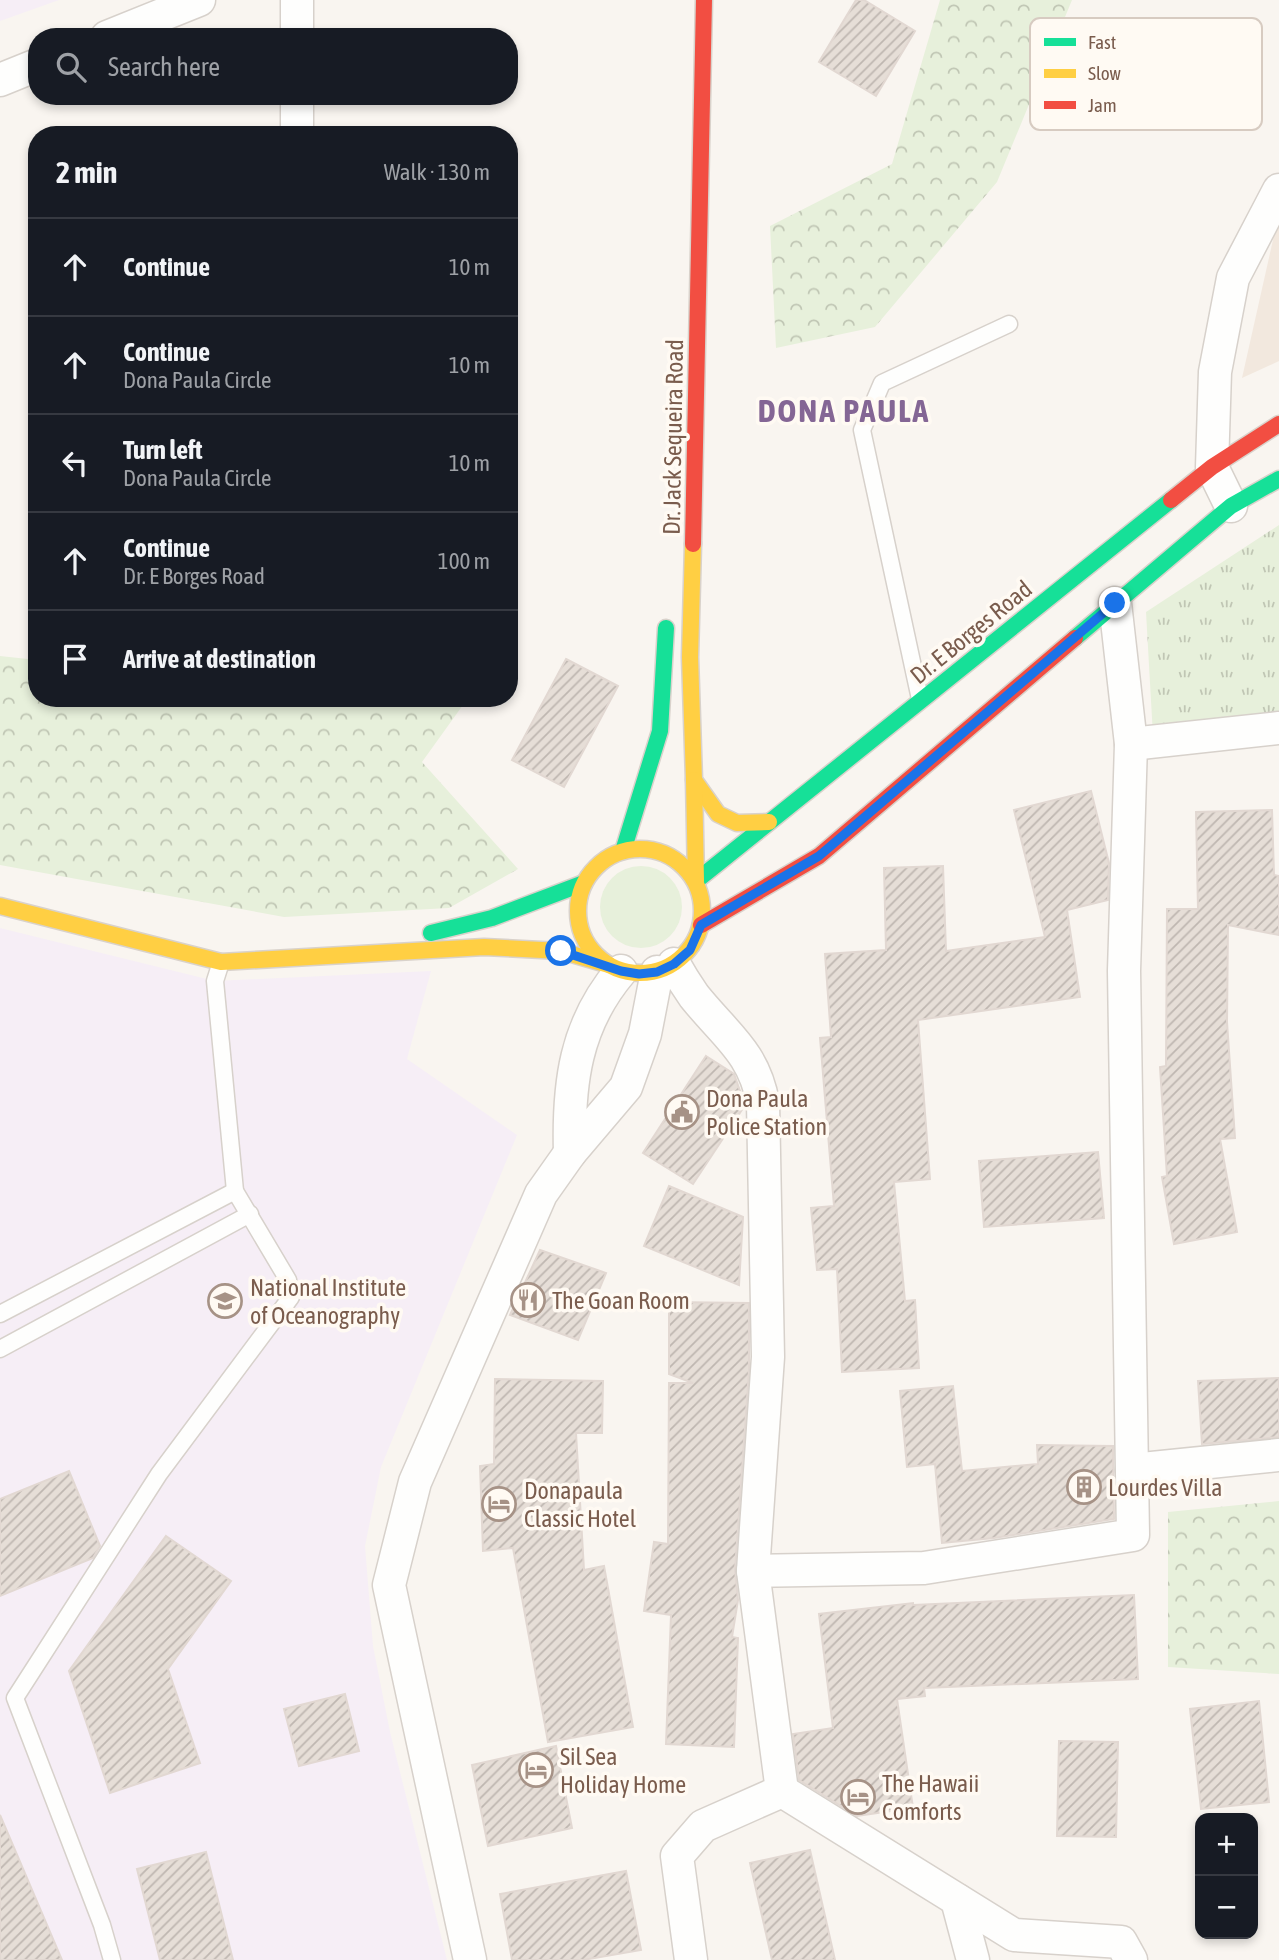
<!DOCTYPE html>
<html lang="en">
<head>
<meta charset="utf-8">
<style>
	body { margin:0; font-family:"Asap Condensed",sans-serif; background:#20242c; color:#f1f3f6 }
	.controls { position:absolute; right:21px; bottom:21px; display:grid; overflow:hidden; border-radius:14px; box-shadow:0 4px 10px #0003 }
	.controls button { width:63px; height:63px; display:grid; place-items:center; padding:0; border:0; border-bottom:2px solid #363941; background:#171b24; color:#f1f3f6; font:35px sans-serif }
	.stop { position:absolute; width:21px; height:21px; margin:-16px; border:5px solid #1a73e8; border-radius:50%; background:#fff }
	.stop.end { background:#1a73e8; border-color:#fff; box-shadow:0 2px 7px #0008 }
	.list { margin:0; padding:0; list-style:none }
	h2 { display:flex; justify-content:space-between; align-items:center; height:91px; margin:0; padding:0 28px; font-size:30px }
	h2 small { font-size:23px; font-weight:400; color:#9ea1a6 }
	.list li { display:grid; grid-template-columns:46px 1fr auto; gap:21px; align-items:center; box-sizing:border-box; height:98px; padding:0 28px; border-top:2px solid #363941 }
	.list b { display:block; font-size:26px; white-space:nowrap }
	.list p { margin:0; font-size:23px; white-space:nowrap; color:#9ea1a6 }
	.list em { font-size:23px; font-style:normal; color:#9ea1a6 }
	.icon { flex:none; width:38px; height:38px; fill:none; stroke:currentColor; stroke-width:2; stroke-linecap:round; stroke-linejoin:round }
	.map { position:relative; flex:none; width:1279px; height:1960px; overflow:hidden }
	.search { position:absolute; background:#171b24; box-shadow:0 4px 10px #0003; left:28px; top:28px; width:490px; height:77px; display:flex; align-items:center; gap:18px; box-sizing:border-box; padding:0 24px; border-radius:28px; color:#9ea1a6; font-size:26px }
	.panel { position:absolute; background:#171b24; box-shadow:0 4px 10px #0003; left:28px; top:126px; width:490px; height:581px; border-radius:28px }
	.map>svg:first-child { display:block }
	.residential { fill:#f2e8de }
	.education { fill:#f6eef6 }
	.grass { fill:url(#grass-tufts) }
	.forest { fill:url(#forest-crowns) }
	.garden { fill:#e7f0db }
	.building { fill:url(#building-hatch); stroke:#e2d8d2; stroke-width:2 }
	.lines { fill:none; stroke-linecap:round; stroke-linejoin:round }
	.lane-casing { stroke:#d7d1cb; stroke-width:19 }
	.street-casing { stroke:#d7d1cb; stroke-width:35 }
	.fast-casing { stroke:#d9d2cb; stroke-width:19 }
	.slow-casing { stroke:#d9d2cb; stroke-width:19 }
	.jam-casing { stroke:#d9d2cb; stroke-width:19 }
	.lane { stroke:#fefefd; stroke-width:16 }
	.street { stroke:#fefefd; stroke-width:32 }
	.fast { stroke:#16e098; stroke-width:16 }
	.slow { stroke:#ffcf43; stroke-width:16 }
	.jam { stroke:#f24e42; stroke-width:16 }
	.route { stroke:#1a73e8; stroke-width:9 }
	.labels { text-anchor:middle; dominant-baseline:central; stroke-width:7; stroke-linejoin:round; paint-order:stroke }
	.street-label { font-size:24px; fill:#7a5c4d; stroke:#fffaf3 }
	.poi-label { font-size:24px; fill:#7a5c4d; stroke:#fffaf3; text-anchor:start }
	.district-label { font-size:32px; font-weight:bold; letter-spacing:2px; fill:#846695; stroke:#fffaf3 }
	.key { fill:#fffaf3; stroke:#d7cbc1; stroke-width:2 }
	.key-label { font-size:19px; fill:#7a5c4d }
</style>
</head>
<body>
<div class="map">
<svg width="1279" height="1960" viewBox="0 0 1279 1960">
	<defs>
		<pattern id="grass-tufts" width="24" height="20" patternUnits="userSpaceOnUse" patternTransform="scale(1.75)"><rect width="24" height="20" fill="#e7f0db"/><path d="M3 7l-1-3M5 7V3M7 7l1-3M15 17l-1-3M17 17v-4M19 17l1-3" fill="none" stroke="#c0c6b4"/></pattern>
		<pattern id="forest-crowns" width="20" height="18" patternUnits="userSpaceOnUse" patternTransform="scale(1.75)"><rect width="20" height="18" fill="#e7f0db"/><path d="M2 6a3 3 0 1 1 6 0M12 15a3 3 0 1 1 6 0" fill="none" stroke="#c0c6b4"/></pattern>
		<pattern id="building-hatch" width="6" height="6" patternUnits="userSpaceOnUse" patternTransform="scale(1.75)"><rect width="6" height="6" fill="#e6ded7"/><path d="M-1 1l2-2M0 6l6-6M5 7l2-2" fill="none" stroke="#bfb7b1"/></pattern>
	</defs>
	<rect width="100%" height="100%" fill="#f9f5f0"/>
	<polygon class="residential" points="1279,213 1279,361 1242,378"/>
	<g class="education">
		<polygon points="0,0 59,0 0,21"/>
		<polygon points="0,928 215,981 431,971 407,1059 517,1135 381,1467 365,1546 373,1646 390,1732 447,1960 0,1960"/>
	</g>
	<polygon class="grass" points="1279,525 1279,722 1153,736 1146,612"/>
	<g class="forest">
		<polygon points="940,0 1072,0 997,182 875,327 776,348 770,226 892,164"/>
		<polygon points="0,656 37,660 37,698 468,698 422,762 518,869 449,908 284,917 0,865"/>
		<polygon points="1279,1501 1279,1674 1168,1667 1168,1512"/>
	</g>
	<circle class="garden" cx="641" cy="907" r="41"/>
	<g class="building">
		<polygon points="856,0 864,0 915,31 876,96 819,62"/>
		<polygon points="566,659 618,686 564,787 512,760"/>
		<polygon points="1091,791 1109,863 1108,900 1067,910 1080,997 918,1020 930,1179 894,1182 905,1301 915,1300 919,1368 842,1372 837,1269 817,1270 811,1208 834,1206 820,1038 831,1037 825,954 886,950 884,868 943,866 946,951 1045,937 1014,810"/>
		<polygon points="1272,810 1274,875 1279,876 1279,935 1228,925 1227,1022 1235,1138 1220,1139 1237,1232 1174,1244 1162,1177 1167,1176 1160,1067 1166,1066 1167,909 1198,909 1196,812"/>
		<polygon points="706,1056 734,1074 745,1105 693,1184 643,1153"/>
		<polygon points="1098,1152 1104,1218 984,1227 979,1161"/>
		<polygon points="669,1186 743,1217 739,1285 644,1246"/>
		<polygon points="540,1250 606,1273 578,1340 510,1315"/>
		<polygon points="669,1302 749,1303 749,1371 735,1570 738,1600 732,1637 738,1638 734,1747 666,1744 671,1615 644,1611 654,1542 668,1544 669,1383 693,1383 669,1374"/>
		<polygon points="1279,1378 1279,1437 1202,1444 1198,1381"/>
		<polygon points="495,1379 603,1381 602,1433 576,1433 584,1570 604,1566 633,1727 548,1742 513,1548 483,1551 480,1466 494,1464"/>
		<polygon points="953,1386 962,1471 1038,1464 1037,1445 1113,1446 1114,1519 994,1538 942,1543 935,1464 907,1467 900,1391"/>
		<polygon points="69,1471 100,1546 93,1558 0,1596 0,1499"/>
		<polygon points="166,1536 231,1581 168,1669 200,1763 110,1793 69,1671"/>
		<polygon points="1134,1595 1138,1679 924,1688 925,1696 897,1699 913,1808 857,1816 799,1780 793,1734 833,1728 819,1614 913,1603 913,1605"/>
		<polygon points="345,1694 359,1751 299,1766 284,1709"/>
		<polygon points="1259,1701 1269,1802 1201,1809 1190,1709"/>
		<polygon points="1059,1741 1118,1742 1116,1837 1057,1836"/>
		<polygon points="556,1746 572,1828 488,1846 472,1765"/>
		<polygon points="0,1815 62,1960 0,1960"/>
		<polygon points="810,1850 835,1960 772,1960 750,1863"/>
		<polygon points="206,1852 233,1960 160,1960 137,1869"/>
		<polygon points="626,1871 641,1950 583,1960 512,1960 500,1894"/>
	</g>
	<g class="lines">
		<g class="lane-casing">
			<g id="lane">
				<polyline points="920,699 862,430 882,383 1009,324"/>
				<polyline points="0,1314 235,1191"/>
				<polyline points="0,1349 250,1214"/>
				<polyline points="112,1960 102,1925 15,1698 159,1474 291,1297 288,1280 235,1191 215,981 221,962"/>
			</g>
		</g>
		<g class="street-casing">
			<g id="street">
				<polyline points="297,0 297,37"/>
				<polyline points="107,37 199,0"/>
				<polyline points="0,80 37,65"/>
				<polyline points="297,96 297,135"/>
				<polyline points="1231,506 1212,467 1215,372 1233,278 1279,190"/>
				<polyline points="1131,744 1279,728"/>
				<path d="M674 964C680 975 687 986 694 996 725 1035 754 1052 763 1103L768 1357 753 1571 782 1791 703 1826 677 1856 691 1960"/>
				<path d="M570 1153C568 1084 575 1025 621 971"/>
				<polyline points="1132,1470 1279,1455"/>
				<polyline points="753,1571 924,1568 1133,1535 1124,971 1131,744 1115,603"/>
				<polyline points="782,1791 1014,1935 1121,1942 1131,1960"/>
				<polyline points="957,1900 973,1960"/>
				<polyline points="470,1960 389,1585 415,1482 541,1194 570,1153 626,1087 645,1034 657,972"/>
			</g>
		</g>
		<g class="fast-casing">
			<g id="fast">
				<polyline points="1075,638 1231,506 1279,479"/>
				<polyline points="623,851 660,731 666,628"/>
				<polyline points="696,881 1171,500"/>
				<polyline points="431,933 492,918 584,883"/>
			</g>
		</g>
		<g class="slow-casing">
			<g id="slow">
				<polyline points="693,544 690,657 694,780 718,814 737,823 769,822"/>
				<polyline points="694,780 696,881"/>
				<circle cx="640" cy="911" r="62"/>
				<polyline points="0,906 221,962 484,947 561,951 609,965"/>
			</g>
		</g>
		<g class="jam-casing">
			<g id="jam">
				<polyline points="1171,500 1212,467 1279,424"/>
				<polyline points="693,544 704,0"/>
				<polyline points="701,925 819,856 1075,638"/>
			</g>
		</g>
		<use href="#lane" class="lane"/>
		<use href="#street" class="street"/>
		<use href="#fast" class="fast"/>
		<use href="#slow" class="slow"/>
		<use href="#jam" class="jam"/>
	</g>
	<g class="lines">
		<polyline class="route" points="561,951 621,971 639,974 657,972 674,964 690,950 701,925 819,856 1115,603"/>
	</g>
	<defs>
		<g id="civic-ring" transform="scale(1.75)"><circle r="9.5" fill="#fffaf3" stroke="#a69286" stroke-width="1.5"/><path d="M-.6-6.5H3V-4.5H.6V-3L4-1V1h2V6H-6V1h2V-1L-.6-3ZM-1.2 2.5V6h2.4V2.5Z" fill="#a69286"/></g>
		<g id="restaurant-ring" transform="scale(1.75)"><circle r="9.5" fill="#fffaf3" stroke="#a69286" stroke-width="1.5"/><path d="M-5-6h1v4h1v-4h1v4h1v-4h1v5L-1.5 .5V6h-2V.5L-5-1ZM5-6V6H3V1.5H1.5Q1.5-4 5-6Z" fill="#a69286"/></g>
		<g id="university-ring" transform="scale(1.75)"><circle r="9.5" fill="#fffaf3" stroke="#a69286" stroke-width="1.5"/><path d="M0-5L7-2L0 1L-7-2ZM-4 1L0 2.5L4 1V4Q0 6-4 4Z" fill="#a69286"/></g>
		<g id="building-ring" transform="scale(1.75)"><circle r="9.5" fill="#fffaf3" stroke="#a69286" stroke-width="1.5"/><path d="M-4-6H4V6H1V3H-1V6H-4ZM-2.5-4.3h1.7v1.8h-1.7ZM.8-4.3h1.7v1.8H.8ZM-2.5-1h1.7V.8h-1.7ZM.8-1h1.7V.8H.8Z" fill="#a69286"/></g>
		<g id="hotel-ring" transform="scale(1.75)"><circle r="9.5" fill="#fffaf3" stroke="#a69286" stroke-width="1.5"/><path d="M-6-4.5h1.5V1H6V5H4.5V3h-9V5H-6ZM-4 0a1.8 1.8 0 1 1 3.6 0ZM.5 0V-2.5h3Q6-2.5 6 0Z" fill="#a69286"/></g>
	</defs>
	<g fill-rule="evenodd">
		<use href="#civic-ring" x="682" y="1112"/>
		<use href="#restaurant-ring" x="528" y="1300"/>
		<use href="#university-ring" x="225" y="1301"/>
		<use href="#building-ring" x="1084" y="1487"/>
		<use href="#hotel-ring" x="499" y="1504"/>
		<use href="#hotel-ring" x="536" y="1770"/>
		<use href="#hotel-ring" x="858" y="1797"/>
	</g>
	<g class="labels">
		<g class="street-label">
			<text transform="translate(673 437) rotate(-89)">Dr. Jack Sequeira Road</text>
			<text transform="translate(971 632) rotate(-39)">Dr. E Borges Road</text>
		</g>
		<g class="poi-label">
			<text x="706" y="1098">Dona Paula<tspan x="706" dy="28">Police Station</tspan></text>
			<text x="250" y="1287">National Institute<tspan x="250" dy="28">of Oceanography</tspan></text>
			<text x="552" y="1300">The Goan Room</text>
			<text x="1108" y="1487">Lourdes Villa</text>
			<text x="524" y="1490">Donapaula<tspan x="524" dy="28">Classic Hotel</tspan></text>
			<text x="560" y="1756">Sil Sea<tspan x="560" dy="28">Holiday Home</tspan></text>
			<text x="882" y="1783">The Hawaii<tspan x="882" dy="28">Comforts</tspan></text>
		</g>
		<g class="district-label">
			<text x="844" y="410">DONA PAULA</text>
		</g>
	</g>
	<rect x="1030" y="18" width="232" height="112" rx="10" class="key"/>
	<rect x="1044" y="38" width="32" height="8" fill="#16e098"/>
	<rect x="1044" y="69" width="32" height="9" fill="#ffcf43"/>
	<rect x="1044" y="101" width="32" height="8" fill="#f24e42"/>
	<g class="key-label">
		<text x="1088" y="49">Fast</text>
		<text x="1088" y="80">Slow</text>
		<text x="1088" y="112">Jam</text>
	</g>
</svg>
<div class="controls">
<button>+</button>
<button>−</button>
</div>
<div class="stop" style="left:561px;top:951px"></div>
<div class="stop end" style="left:1115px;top:603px"></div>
<div class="search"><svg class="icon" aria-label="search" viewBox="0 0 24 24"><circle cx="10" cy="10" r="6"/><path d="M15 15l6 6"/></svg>Search here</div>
<section class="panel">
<h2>2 min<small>Walk · 130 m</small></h2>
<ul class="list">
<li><svg class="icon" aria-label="ahead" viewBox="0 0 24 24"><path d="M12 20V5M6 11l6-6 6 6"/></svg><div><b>Continue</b></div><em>10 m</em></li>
<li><svg class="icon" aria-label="ahead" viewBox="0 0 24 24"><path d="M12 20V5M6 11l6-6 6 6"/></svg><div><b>Continue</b><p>Dona Paula Circle</p></div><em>10 m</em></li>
<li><svg class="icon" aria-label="left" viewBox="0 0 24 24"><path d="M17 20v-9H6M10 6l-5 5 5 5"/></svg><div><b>Turn left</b><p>Dona Paula Circle</p></div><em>10 m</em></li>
<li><svg class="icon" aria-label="ahead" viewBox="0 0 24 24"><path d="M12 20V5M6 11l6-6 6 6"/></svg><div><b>Continue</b><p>Dr. E Borges Road</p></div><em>100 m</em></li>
<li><svg class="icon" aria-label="arrive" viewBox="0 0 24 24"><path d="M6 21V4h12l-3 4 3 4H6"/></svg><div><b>Arrive at destination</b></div></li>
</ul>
</section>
</div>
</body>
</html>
